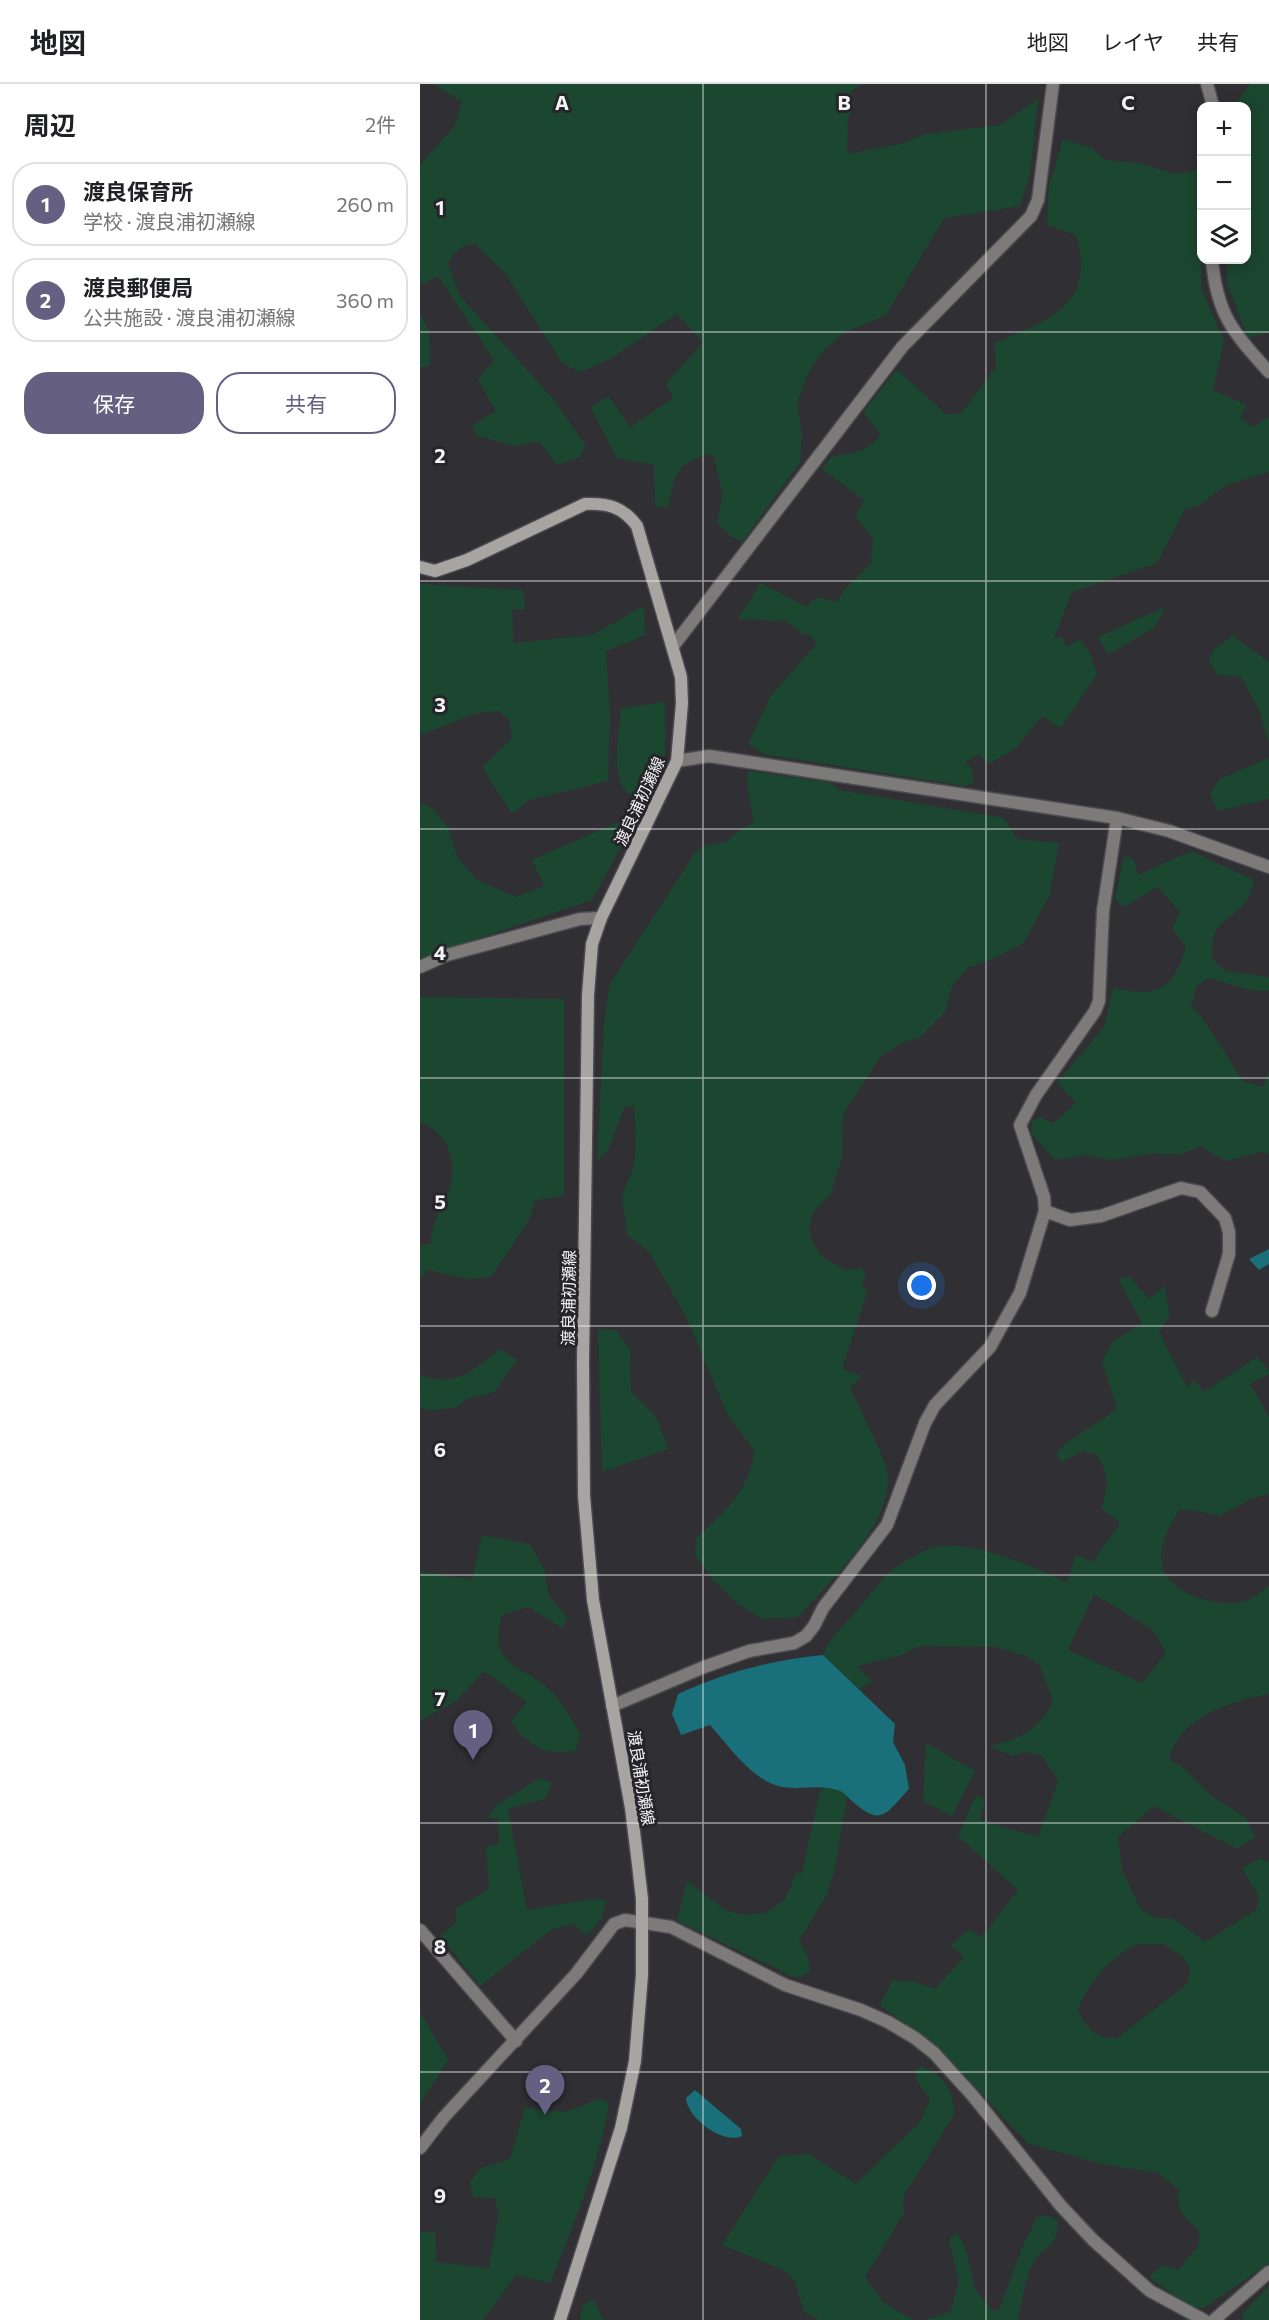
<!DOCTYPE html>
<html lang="ja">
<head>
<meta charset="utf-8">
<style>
	body { margin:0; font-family:Commissioner,"Noto Sans JP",sans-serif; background:#f6f6f6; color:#202124 }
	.controls { position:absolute; right:18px; top:18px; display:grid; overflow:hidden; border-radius:12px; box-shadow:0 3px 15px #0003 }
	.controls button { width:54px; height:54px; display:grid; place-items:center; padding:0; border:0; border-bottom:2px solid #e0e0e0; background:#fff; color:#202124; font:30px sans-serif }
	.you { position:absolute; left:502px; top:1202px; width:21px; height:21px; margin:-15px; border:4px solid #fff; border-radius:50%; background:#1a73e8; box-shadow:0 0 0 9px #1a73e833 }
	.badge { display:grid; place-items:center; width:39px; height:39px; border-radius:50%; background:#655f82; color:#fff; font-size:20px; font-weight:700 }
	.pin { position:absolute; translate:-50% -50px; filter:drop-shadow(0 2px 3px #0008) }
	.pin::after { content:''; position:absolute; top:32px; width:21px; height:18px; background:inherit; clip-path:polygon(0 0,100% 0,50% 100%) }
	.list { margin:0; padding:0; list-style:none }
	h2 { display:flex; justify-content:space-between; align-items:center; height:78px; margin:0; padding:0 24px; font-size:26px }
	h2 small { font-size:20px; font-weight:400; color:#757577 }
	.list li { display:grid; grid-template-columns:39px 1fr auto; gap:18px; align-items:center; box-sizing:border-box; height:84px; margin:0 12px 12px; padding:0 12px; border:2px solid #e0e0e0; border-radius:24px }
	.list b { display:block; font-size:22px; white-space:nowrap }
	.list p { margin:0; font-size:20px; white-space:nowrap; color:#757577 }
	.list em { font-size:20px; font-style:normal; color:#757577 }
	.actions { display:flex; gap:12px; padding:18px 24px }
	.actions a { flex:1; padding:14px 0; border:2px solid #655f82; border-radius:24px; text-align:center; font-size:21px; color:#655f82 }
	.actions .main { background:#655f82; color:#fff }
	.icon { flex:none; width:33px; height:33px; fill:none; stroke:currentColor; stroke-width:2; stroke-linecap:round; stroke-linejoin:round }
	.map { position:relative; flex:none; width:849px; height:2236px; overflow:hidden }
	header { display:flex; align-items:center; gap:36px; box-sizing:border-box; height:84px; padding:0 30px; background:#fff; border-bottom:2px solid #e0e0e0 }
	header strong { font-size:28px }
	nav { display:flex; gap:33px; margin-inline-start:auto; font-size:21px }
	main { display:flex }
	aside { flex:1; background:#fff }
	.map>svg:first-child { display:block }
	.green { fill:#1b4630; fill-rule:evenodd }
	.water { fill:#196f7a }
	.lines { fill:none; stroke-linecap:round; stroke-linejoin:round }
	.street-casing { stroke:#4b4b4f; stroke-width:15 }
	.secondary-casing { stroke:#4b4b4f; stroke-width:15 }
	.street { stroke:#7c7b79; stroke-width:12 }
	.secondary { stroke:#a6a5a2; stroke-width:12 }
	.grid { fill:none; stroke:#f4f4f7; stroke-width:1.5; stroke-opacity:0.55 }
	.labels { text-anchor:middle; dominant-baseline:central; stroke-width:6; stroke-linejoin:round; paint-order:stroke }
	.street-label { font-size:16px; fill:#f4f4f7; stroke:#26262a }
	.grid-label { font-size:20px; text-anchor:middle; font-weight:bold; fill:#f4f4f7; stroke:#26262a; stroke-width:6; stroke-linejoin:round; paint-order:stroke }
</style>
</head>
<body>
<header>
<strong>地図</strong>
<nav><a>地図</a><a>レイヤ</a><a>共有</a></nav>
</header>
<main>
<aside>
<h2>周辺<small>2件</small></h2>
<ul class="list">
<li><span class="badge">1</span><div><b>渡良保育所</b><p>学校 · 渡良浦初瀬線</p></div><em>260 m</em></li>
<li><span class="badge">2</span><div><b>渡良郵便局</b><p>公共施設 · 渡良浦初瀬線</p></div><em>360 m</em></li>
</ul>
<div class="actions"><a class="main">保存</a><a>共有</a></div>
</aside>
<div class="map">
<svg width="849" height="2236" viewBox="0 0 849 2236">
	<rect width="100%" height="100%" fill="#303034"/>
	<g class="green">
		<path d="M13 0H442L431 7 434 23 428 34 427 70 481 60 506 50 580 41 618 15 610 89 600 122 524 134 466 231 422 250 401 269 387 291 377 319 382 352 380 378 322 458 309 451 297 438 303 410 293 370C256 377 256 388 248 422L235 423 234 381 197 374 170 323 189 313 210 343 253 315 246 300 283 258 257 230 190 275 160 288 142 279 85 189 55 160C41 161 35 167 28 179L39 211 136 318 165 361 160 373 137 381 120 358 92 362 56 351 52 342 76 327 58 295 74 276 18 192 0 201V81L34 43 42 18Z"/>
		<polygon points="830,0 849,0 849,249 828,254 807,199 807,176 826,176 826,22 814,22"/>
		<path d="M643 55 672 64 685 76 720 79 751 89H768L781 83V204L804 257 793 306 827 321 820 334 833 343 849 333V388L806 401 778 422 765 425 737 479 652 508 634 554 642 553 646 563 660 556 668 566 677 590 641 644 622 632 597 663 569 680 558 670 544 679 551 683 554 698 545 702 344 670 328 660 350 613 397 559 390 551 381 549 366 537 318 535 340 499 387 523 396 513 417 518 424 506 451 480 453 454 435 432 444 416 402 385 412 372C433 370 447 368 461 351L443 328 477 286 526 330H541L576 283 574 259C626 237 678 222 656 151L627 141 629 102Z"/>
		<polygon points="0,229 9,247 10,281 0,284"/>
		<polygon points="0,500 103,506 105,526 92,525 94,559 172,551 224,522 225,551 186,567 190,632 188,697 109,716 92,730 62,683 92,654 89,635 78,627 53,630 0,651"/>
		<polygon points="745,523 735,543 688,571 678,553"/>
		<polygon points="813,552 849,578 849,660 839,626 821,593 798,591 789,578 793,566"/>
		<path d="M245 618V668L232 710C183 726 199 651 201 624Z"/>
		<polygon points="849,674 849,715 798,727 790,709 800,695"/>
		<path d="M328 687 412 699 419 706 584 734 597 755 639 759 629 812 603 860 570 876 549 883 532 902 525 928 499 954 481 959 460 973 423 1031 422 1072 411 1110 393 1128 389 1144 393 1160 404 1174 426 1186 442 1184 446 1190 442 1199 447 1209 422 1285 442 1292 430 1303C440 1326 459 1361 466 1383 480 1434 409 1498 378 1533L342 1535 319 1521 294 1497 275 1471 276 1454C309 1424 325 1412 335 1367L308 1332 266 1233 229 1168 206 1150C208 1137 202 1126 203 1113 204 1103 209 1096 212 1087 218 1067 215 1041 214 1021L204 1024 188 1066 177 1077 184 938 190 900 276 767 286 761 308 758C314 747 325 746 334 737L327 701Z"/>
		<polygon points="0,718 13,725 29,745 37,773 57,796 96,813 124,802 112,776 203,736 213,741 172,816 0,874"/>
		<path d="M771 767 834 796C832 803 830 813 826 818 806 841 788 838 793 876L806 887 849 893V907H834L789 894 777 902 771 922 781 932 823 997 843 1003 849 987V1070L842 1067 806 1077 780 1062 760 1071 734 1069 691 1076 667 1071 635 1076 611 1049 612 1037 620 1033 634 1039 656 1019 637 999 684 943 693 904C738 913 752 908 766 863L752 845 760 828 738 803 703 823 695 815 704 772 713 775 718 791Z"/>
		<path d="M0 913 144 915V1112L115 1116 109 1136 71 1193 49 1195 7 1186 0 1196V1162L10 1160C13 1133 25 1122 31 1099 37 1074 24 1045 0 1039Z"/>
		<path d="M709 1192 729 1215 744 1202 750 1231 739 1248 767 1303 775 1296 784 1308 837 1273 849 1287V1290L830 1300 849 1333V1410L831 1415 799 1432 773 1426H759C751 1440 741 1457 741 1474 741 1509 794 1523 822 1518 833 1516 841 1508 849 1501V1610C811 1617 758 1633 749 1676L761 1682 793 1713 826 1734 835 1754 817 1765 734 1722 698 1753 702 1786 721 1826 734 1833 754 1835 785 1858 836 1826 839 1813 822 1784 840 1774 849 1778V2179L784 2224 771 2223 729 2193 742 2181 758 2186 779 2161V2146C764 2133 756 2127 759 2106L738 2089 681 2080 607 2059 529 1974 460 1921 472 1897H492L515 1905 544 1873 531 1861 549 1845 562 1853 598 1806 538 1752 556 1711 565 1715 560 1736 618 1753 638 1697 622 1672 604 1668 592 1672 570 1662C598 1656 621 1645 633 1617L620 1582 606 1572 576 1563 500 1562 479 1572 436 1582 452 1597 439 1605 403 1571C414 1547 423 1543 439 1524 452 1509 462 1492 479 1481 489 1475 501 1468 512 1464 545 1453 616 1483 647 1499L656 1471 673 1478 700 1439 681 1424C690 1403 688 1390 677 1371L663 1367 642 1378 636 1369C654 1350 677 1341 697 1325L682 1277 693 1257 722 1239 698 1195ZM674 1510 733 1546 746 1569 722 1599 648 1566ZM743 1860 762 1872 771 1885 767 1900 696 1955C675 1954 666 1944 658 1926 667 1901 689 1874 714 1862 722 1859 734 1861 743 1860Z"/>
		<polygon points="178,1245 196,1246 210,1265 211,1308 237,1334 248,1365 182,1388"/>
		<path d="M80 1265 97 1276 74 1308 47 1315 35 1324 10 1326 0 1324V1291C35 1304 54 1286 80 1265Z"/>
		<path d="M62 1451 110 1460 124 1485 129 1512 148 1534 142 1544 109 1523 82 1531C67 1583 100 1579 131 1607 142 1617 151 1636 160 1649L156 1666C128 1674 106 1661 91 1637L107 1618 64 1587 36 1617 0 1637V1487L52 1496Z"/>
		<polygon points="506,1659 555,1687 532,1732 503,1717"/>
		<polygon points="120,1694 132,1699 125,1715 88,1725 107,1826 174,1815 187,1816 181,1835 166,1852 155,1840 132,1845 60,1902 20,1852 36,1839 36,1824 69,1805 66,1762 79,1760 78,1735 68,1734 75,1722"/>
		<path d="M404 1703 421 1707 427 1712 414 1789 406 1812 379 1856 388 1873 390 1888C380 1894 371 1895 362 1887L257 1837 267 1797 307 1827 325 1831 345 1829 364 1817 376 1790 382 1789 399 1711Z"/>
		<polygon points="0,1928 28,1976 0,2019"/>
		<path d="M501 1982C524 1992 534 2005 534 2031L483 2113 484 2129 445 2193 463 2218 493 2236H400L384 2228 375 2197 364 2186 302 2161 359 2072 389 2070 436 2100 500 2038 510 2016 496 1995 495 1986Z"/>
		<path d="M179 2015 189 2019C179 2081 153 2141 130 2199L96 2191 63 2236H0V2148H15L16 2178 69 2184 79 2130 75 2114 53 2113 50 2098 61 2084 90 2075 105 2024 146 2028Z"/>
		<path d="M630 2132 638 2138C636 2165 628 2159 615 2176 606 2188 601 2221 598 2236H505L530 2228 539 2199 529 2155 538 2149 547 2169 555 2205 573 2227 579 2226 601 2166 617 2133Z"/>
		<polygon points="849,2202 849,2236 824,2236 822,2230"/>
		<polygon points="174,2216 183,2236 159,2236 164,2220"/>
	</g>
	<g class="water">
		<polygon points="849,1165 849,1180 839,1186 829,1175"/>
		<path d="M403 1571 475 1640 473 1658 485 1681 489 1705C466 1729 462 1744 432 1717 427 1713 423 1707 417 1706 398 1700 382 1706 363 1703 333 1698 309 1662 290 1641L261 1651 252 1630 258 1610C305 1588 352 1576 403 1571Z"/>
		<path d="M275 2006 321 2045 322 2052C303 2061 267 2034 266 2014Z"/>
	</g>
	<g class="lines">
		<g class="street-casing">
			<g id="street">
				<polyline points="787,0 793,22"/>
				<path d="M792 176C797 231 813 248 849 288"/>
				<polyline points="254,561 482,263 611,132 618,116 633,0"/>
				<polyline points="257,677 289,672 697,734 749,747 849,783"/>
				<polyline points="0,883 27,871 160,835 181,834"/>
				<polyline points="625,1127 650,1136 681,1132 761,1104 780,1108 805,1134 809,1148 809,1170 792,1227"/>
				<polyline points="192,1622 284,1583 329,1567 374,1559 386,1552 394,1542 403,1524 467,1441 505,1339 515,1321 570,1263 600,1209 625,1127 624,1113 600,1041 616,1011 675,927 679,917 683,827 697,734"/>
				<polyline points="0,1846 96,1957"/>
				<polyline points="0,2064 24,2033 156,1890 194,1840 205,1836 251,1843 365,1901 441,1926 468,1938 495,1954 514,1969 553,2012 641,2122 673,2156 730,2207 784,2236"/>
				<polyline points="794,2236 849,2188"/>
			</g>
		</g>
		<g class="secondary-casing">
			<path id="secondary" d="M0 483 15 487 47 476 165 420C188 419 203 423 217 442L261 593 262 619 257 677 181 834 172 860 168 911 163 1279 164 1412 173 1516 211 1724 217 1772 222 1815V1891L215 1977 201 2044 140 2236"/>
		</g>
		<use href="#street" class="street"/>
		<use href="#secondary" class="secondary"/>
	</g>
	<path class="grid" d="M283 0V2236M566 0V2236M0 248H849M0 497H849M0 745H849M0 994H849M0 1242H849M0 1491H849M0 1739H849M0 1988H849"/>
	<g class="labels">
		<g class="street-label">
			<text transform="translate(219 717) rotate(-65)">渡良浦初瀬線</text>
			<text transform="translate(148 1214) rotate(-89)">渡良浦初瀬線</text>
			<text transform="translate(222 1694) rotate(81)">渡良浦初瀬線</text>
		</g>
	</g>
	<g class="grid-label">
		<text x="142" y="26">A</text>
		<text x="424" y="26">B</text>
		<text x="708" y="26">C</text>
		<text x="20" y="131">1</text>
		<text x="20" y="379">2</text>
		<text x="20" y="628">3</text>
		<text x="20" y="876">4</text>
		<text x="20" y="1125">5</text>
		<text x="20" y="1373">6</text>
		<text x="20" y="1622">7</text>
		<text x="20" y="1870">8</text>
		<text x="20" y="2119">9</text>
	</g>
</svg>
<div class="controls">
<button>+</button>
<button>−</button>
<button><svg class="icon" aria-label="layers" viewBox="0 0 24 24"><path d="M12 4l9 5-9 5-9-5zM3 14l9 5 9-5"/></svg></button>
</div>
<div class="you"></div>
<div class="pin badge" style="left:53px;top:1676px">1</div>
<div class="pin badge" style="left:125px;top:2031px">2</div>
</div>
</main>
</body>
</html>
